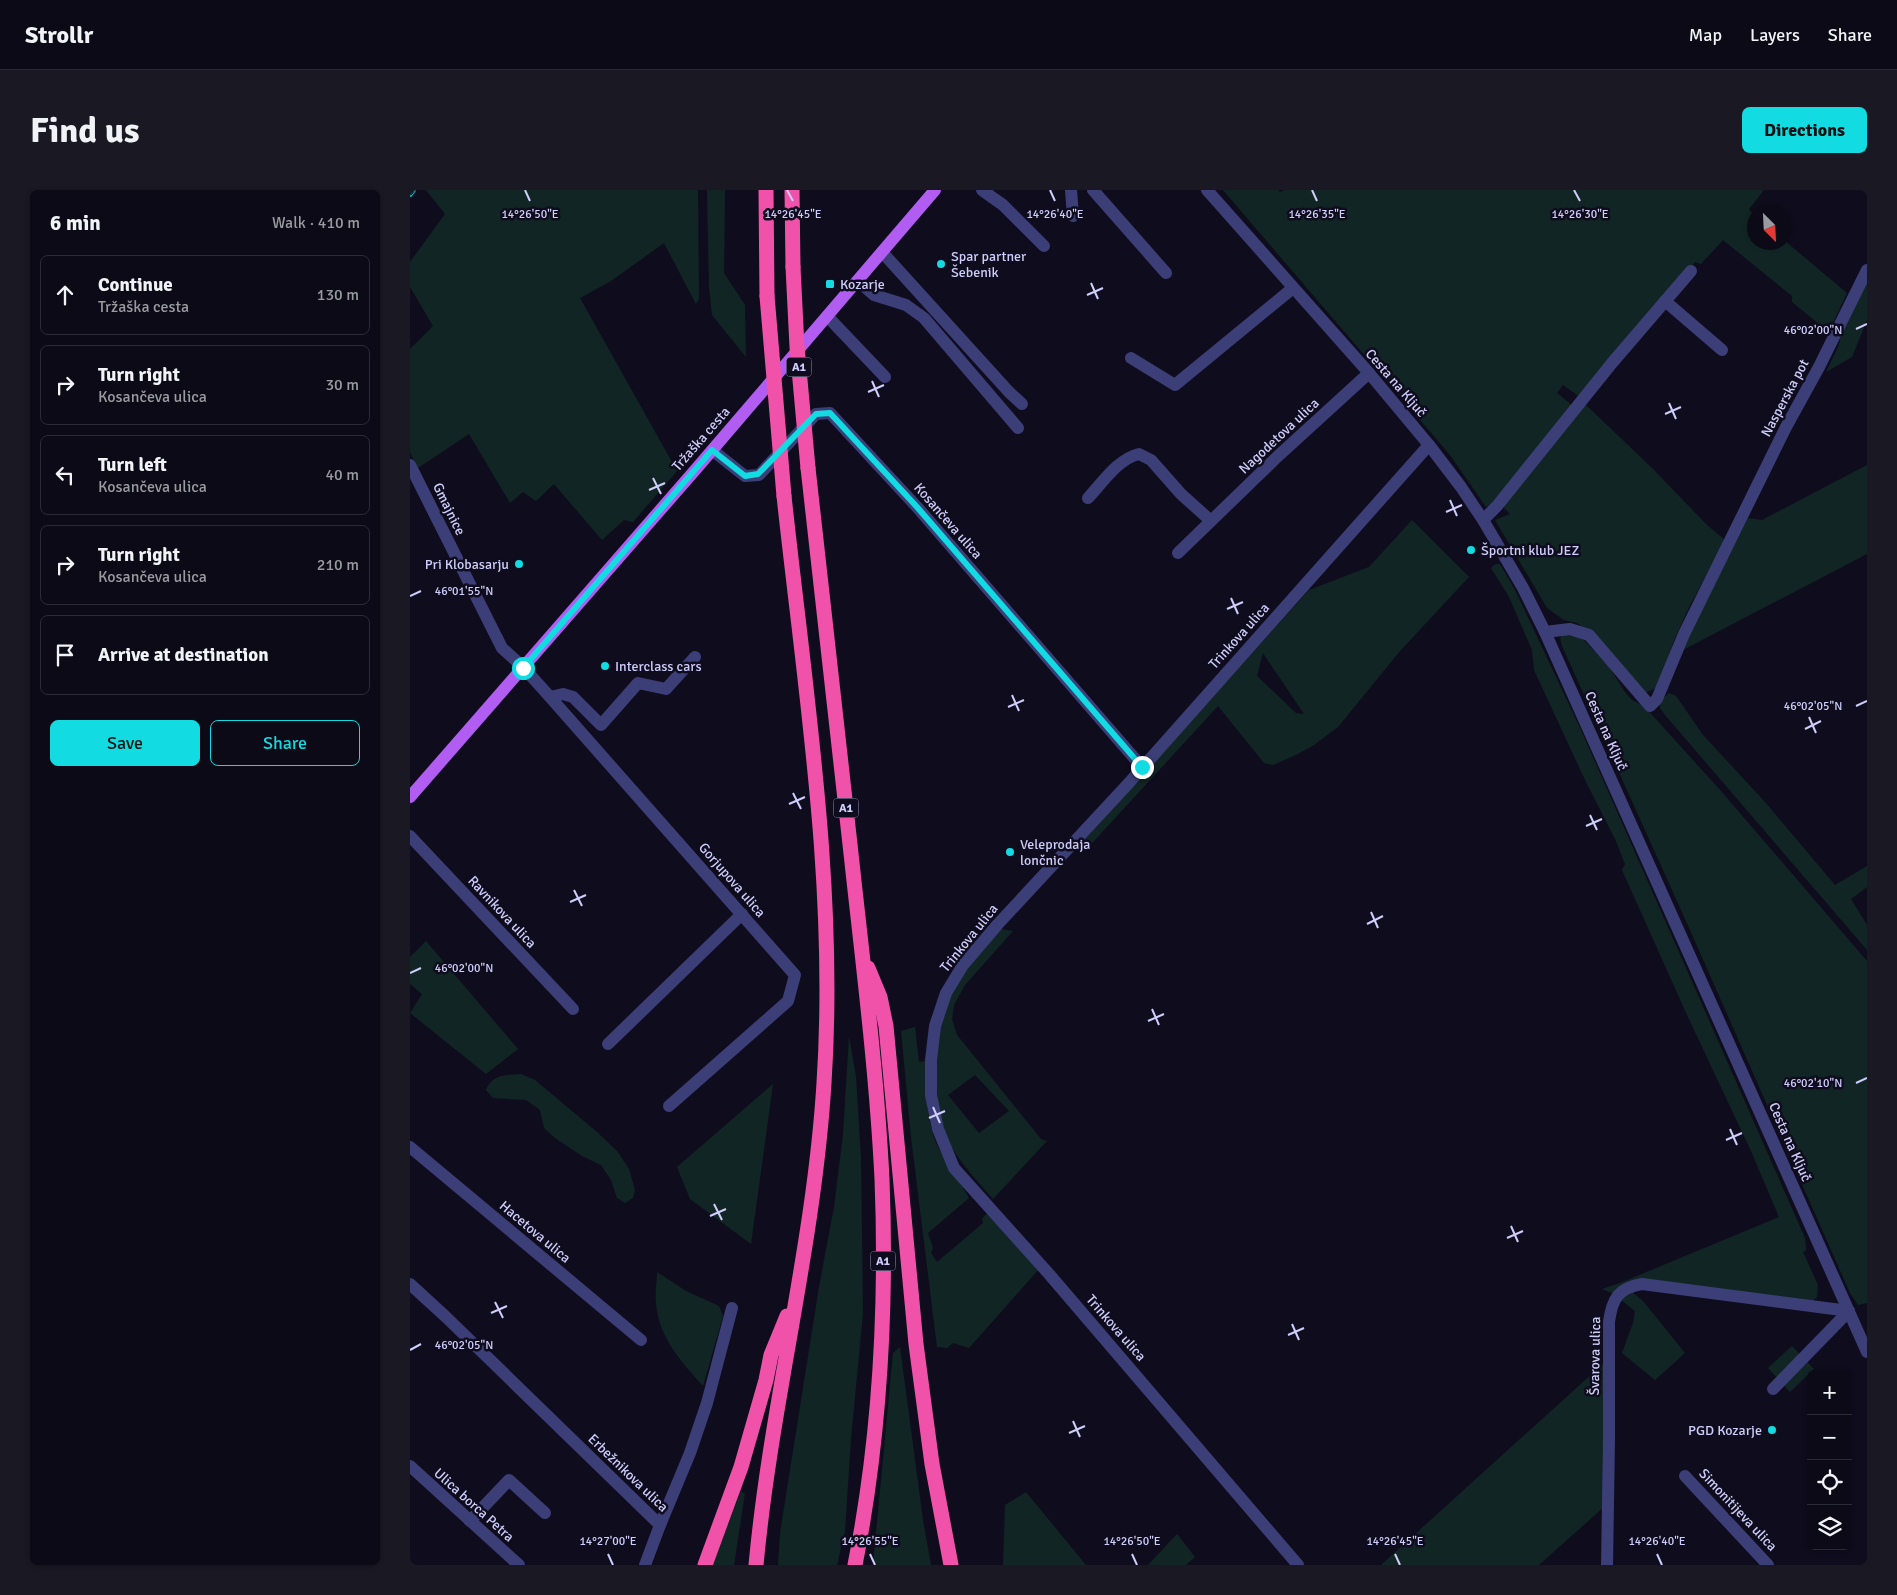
<!DOCTYPE html>
<html lang="en">
<head>
<meta charset="utf-8">
<style>
	body { margin:0; font-family:Signika,sans-serif; background:#191823; color:#f1f3f6 }
	.controls { position:absolute; right:15px; bottom:15px; display:grid; overflow:hidden; border-radius:8px; box-shadow:0 1px 4px #0004 }
	.controls button { width:45px; height:45px; display:grid; place-items:center; padding:0; border:0; border-bottom:1px solid #2b2b35; background:#0b0a16; color:#f1f3f6; font:25px sans-serif }
	.compass { position:absolute; left:1337px; top:15px; width:45px; height:45px; border-radius:50%; background:#0b0a16; box-shadow:0 1px 4px #0004; rotate:156deg }
	.stop { position:absolute; width:15px; height:15px; margin:-11px; border:4px solid #12dbe2; border-radius:50%; background:#fff }
	.stop.end { background:#12dbe2; border-color:#fff; box-shadow:0 1px 5px #0008 }
	.list { margin:0; padding:0; list-style:none }
	h2 { display:flex; justify-content:space-between; align-items:center; height:65px; margin:0; padding:0 20px; font-size:21px }
	h2 small { font-size:16px; font-weight:400; color:#9a9aa1 }
	.list li { display:grid; grid-template-columns:32px 1fr auto; gap:15px; align-items:center; box-sizing:border-box; height:80px; margin:0 10px 10px; padding:0 10px; border:1px solid #2b2b35; border-radius:8px }
	.list b { display:block; font-size:19px; white-space:nowrap }
	.list p { margin:0; font-size:16px; white-space:nowrap; color:#9a9aa1 }
	.list em { font-size:16px; font-style:normal; color:#9a9aa1 }
	.actions { display:flex; gap:10px; padding:15px 20px }
	.actions a { flex:1; padding:11px 0; border:1px solid #12dbe2; border-radius:8px; text-align:center; font-size:18px; color:#12dbe2 }
	.actions .main { background:#12dbe2; color:#111 }
	.icon { flex:none; width:28px; height:28px; fill:none; stroke:currentColor; stroke-width:2; stroke-linecap:round; stroke-linejoin:round }
	.map { position:relative; flex:none; width:1457px; height:1375px; overflow:hidden; border-radius:8px }
	header { display:flex; align-items:center; gap:30px; box-sizing:border-box; height:70px; padding:0 25px; background:#0b0a16; border-bottom:1px solid #2b2b35 }
	header strong { font-size:24px }
	nav { display:flex; gap:28px; margin-inline-start:auto; font-size:18px }
	.intro { display:flex; align-items:center; justify-content:space-between; box-sizing:border-box; height:120px; padding:0 30px }
	h1 { margin:0; font-size:35px }
	.button { padding:12px 22px; border-radius:8px; background:#12dbe2; color:#111; font-size:18px; font-weight:700 }
	main { display:flex; gap:30px; padding:0 30px }
	aside { flex:1; background:#0b0a16; border-radius:8px; box-shadow:0 1px 4px #0004 }
	.map>svg:first-child { display:block }
	.green { fill:#112624; fill-rule:evenodd }
	.lines { fill:none; stroke-linecap:round; stroke-linejoin:round }
	.minor { stroke:#3c3e78; stroke-width:12 }
	.major { stroke:#b15df2; stroke-width:12 }
	.highway { stroke:#f152a9; stroke-width:15 }
	.rail-casing { stroke:#12dbe2; stroke-width:5.5 }
	.rail { stroke:#0f0d1d; stroke-width:4; stroke-dasharray:11; stroke-linecap:butt }
	.highway-bridge { stroke:#f152a9; stroke-width:15 }
	.route { stroke:#12dbe2; stroke-width:6 }
	.ticks { fill:none; stroke:#cfcdfb; stroke-width:2 }
	.poi-dot { fill:#12dbe2; stroke:#0f0d1d; stroke-width:2 }
	.labels { text-anchor:middle; dominant-baseline:central; stroke-width:5; stroke-linejoin:round; paint-order:stroke }
	.shield { fill:#0f0d1d; stroke:#9593b8; stroke-width:1 }
	.shield-label { font-size:12px; font-weight:bold; fill:#cfcdfb }
	.poi-label { font-size:14px; fill:#cfcdfb; stroke:#0f0d1d; text-anchor:start }
	.street-label { font-size:14px; fill:#cfcdfb; stroke:#0f0d1d }
	.ticks-label { font-size:12px; text-anchor:middle; fill:#cfcdfb; stroke:#0f0d1d; stroke-width:5; stroke-linejoin:round; paint-order:stroke }
</style>
</head>
<body>
<header>
<strong>Strollr</strong>
<nav><a>Map</a><a>Layers</a><a>Share</a></nav>
</header>
<div class="intro"><h1>Find us</h1><a class="button">Directions</a></div>
<main>
<aside>
<h2>6 min<small>Walk · 410 m</small></h2>
<ul class="list">
<li><svg class="icon" aria-label="ahead" viewBox="0 0 24 24"><path d="M12 20V5M6 11l6-6 6 6"/></svg><div><b>Continue</b><p>Tržaška cesta</p></div><em>130 m</em></li>
<li><svg class="icon" aria-label="right" viewBox="0 0 24 24"><path d="M7 20v-9h11M14 6l5 5-5 5"/></svg><div><b>Turn right</b><p>Kosančeva ulica</p></div><em>30 m</em></li>
<li><svg class="icon" aria-label="left" viewBox="0 0 24 24"><path d="M17 20v-9H6M10 6l-5 5 5 5"/></svg><div><b>Turn left</b><p>Kosančeva ulica</p></div><em>40 m</em></li>
<li><svg class="icon" aria-label="right" viewBox="0 0 24 24"><path d="M7 20v-9h11M14 6l5 5-5 5"/></svg><div><b>Turn right</b><p>Kosančeva ulica</p></div><em>210 m</em></li>
<li><svg class="icon" aria-label="arrive" viewBox="0 0 24 24"><path d="M6 21V4h12l-3 4 3 4H6"/></svg><div><b>Arrive at destination</b></div></li>
</ul>
<div class="actions"><a class="main">Save</a><a>Share</a></div>
</aside>
<div class="map">
<svg width="1457" height="1375" viewBox="0 0 1457 1375">
	<rect width="100%" height="100%" fill="#0f0d1d"/>
	<g class="green">
		<polygon points="16,0 288,0 289,109 286,114 254,53 201,91 170,108 267,281 223,332 214,330 192,350 144,294 126,311 113,302 100,313 59,244 8,278 0,262 0,159 23,136 0,97 0,72 35,24"/>
		<polygon points="297,0 315,0 314,83 335,115 336,167 302,125 299,97"/>
		<polygon points="813,0 868,0 870,2 875,0 1354,0 1339,19 1344,25 1344,52 1374,52 1375,51 1437,103 1420,139 1414,138 1382,112 1382,106 1313,50 1291,74 1285,72 1170,207 1153,195 1147,203 1163,216 1082,314 1076,317 1040,265"/>
		<polygon points="1457,87 1457,130 1442,167 1416,182 1429,155 1432,140"/>
		<polygon points="1174,213 1243,279 1297,335 1315,350 1277,421 1263,453 1250,493 1244,499 1235,503 1185,446 1167,433 1154,430 1137,418 1085,330 1100,324 1093,317"/>
		<polygon points="1457,275 1457,364 1271,461 1338,328 1352,330"/>
		<path d="M1002 330 1059 387 990 461 928 537 904 555 888 564 863 575 854 573 808 516 673 663 667 658 899 400 959 377ZM853 463 894 524 886 523 847 486Z"/>
		<polygon points="1087,374 1090,374 1105,400 1171,540 1395,1048 1396,1060 1393,1062 1408,1095 1407,1107 1403,1111 1236,1089 1204,1104 1192,1099 1210,1093 1369,1027 1341,961 1277,825 1212,680 1215,674 1205,649 1175,590 1124,480 1122,460 1099,407 1081,378 1084,375"/>
		<polygon points="1154,444 1172,448 1199,477 1215,502 1222,510 1234,516 1311,601 1457,771 1457,1113 1448,1115 1440,1103 1280,740 1152,456 1150,448"/>
		<polygon points="1259,503 1266,506 1293,545 1355,612 1425,695 1457,676 1457,697 1441,709 1457,735 1457,760 1255,525 1250,518 1249,512"/>
		<path d="M591 739 603 741 555 795 544 815 542 829 547 845 631 949 637 951 583 1009C569 993 553 976 542 958 531 939 527 914 527 892 526 873 526 854 530 835 537 798 567 766 591 739ZM565 885 599 921 569 943 538 905Z"/>
		<polygon points="16,751 108,859 76,884 0,823 12,804 0,794 0,767"/>
		<path d="M505 837 509 872 516 871C517 902 515 937 532 964 539 974 549 984 557 994L553 998 559 1008 518 1043 523 1058 521 1063 527 1072 573 1033 572 1028 578 1023 630 1078 559 1158 543 1153 537 1158 527 1157 501 947 491 841Z"/>
		<polygon points="439,846 446,887 451,969 453,1123 441,1248 435,1341 427,1375 368,1375 370,1343 409,1097 424,1017 433,945"/>
		<path d="M111 884 125 890 187 942 207 961 219 979 225 1000 223 1008 215 1013 207 1008 201 990 191 975 172 966 145 948 134 938 130 920 116 910 83 908 76 900C82 884 96 885 111 884Z"/>
		<polygon points="363,894 341,1054 280,1009 267,977"/>
		<path d="M247 1082 276 1101 309 1116 313 1126 293 1196C271 1171 249 1148 246 1113 245 1103 247 1092 247 1082Z"/>
		<polygon points="1222,1102 1233,1111 1275,1163 1245,1190 1212,1163 1223,1133 1225,1121 1211,1110"/>
		<polygon points="1382,1156 1404,1179 1380,1202 1358,1178"/>
		<polygon points="490,1157 513,1330 521,1375 463,1375 483,1163"/>
		<polygon points="1195,1172 1195,1316 1129,1375 971,1375"/>
		<polygon points="331,1302 335,1303 324,1375 302,1375"/>
		<polygon points="616,1302 676,1375 593,1375 595,1315"/>
		<polygon points="767,1344 785,1367 776,1375 738,1375"/>
	</g>
	<g class="lines">
		<g class="minor">
			<polyline points="572,0 593,15 634,56"/>
			<polyline points="661,0 663,26"/>
			<polyline points="683,0 756,83"/>
			<polyline points="797,0 959,183 1019,255 1051,297 1073,330 1113,398 1135,442 1457,1162"/>
			<polyline points="472,62 599,202 612,214"/>
			<polyline points="448,91 464,105 496,115 514,128 608,238"/>
			<polyline points="1255,111 1312,160"/>
			<polyline points="417,126 475,187"/>
			<polyline points="721,168 765,195 883,98"/>
			<polyline points="302,260 335,286 349,285 406,224 420,223 507,317 732,577"/>
			<polyline points="0,275 92,458 113,477 140,507 385,785 378,811 259,916"/>
			<path d="M678 308C693 292 708 269 729 264L741 270 771 304 801 331"/>
			<polyline points="1073,330 1087,316 1202,173 1281,81"/>
			<polyline points="768,363 867,267 959,183"/>
			<polyline points="1135,442 1160,439 1179,445 1240,516 1247,509 1274,444 1376,237 1409,177 1457,80"/>
			<polyline points="140,507 153,504 163,507 191,535 228,493 256,499 285,467"/>
			<polyline points="0,646 163,819"/>
			<polyline points="198,854 332,724"/>
			<polyline points="0,957 231,1150"/>
			<polyline points="0,1094 36,1127 250,1335 280,1263 297,1213 322,1118"/>
			<polyline points="1363,1199 1439,1121"/>
			<polyline points="0,1276 109,1375"/>
			<polyline points="1275,1286 1358,1375"/>
			<polyline points="60,1331 99,1290 135,1323"/>
			<polyline points="235,1375 250,1335"/>
			<polyline points="888,1375 639,1084 544,978 528,939 521,905 521,870 525,836 536,803 553,775 588,734 717,595 1019,255"/>
			<path d="M1197 1375 1199 1250V1132C1202 1109 1208 1098 1232 1094L1439 1121"/>
		</g>
		<polyline class="major" points="0,607 286,279 525,0"/>
		<g class="highway">
			<polyline points="356,0 357,106"/>
			<polyline points="382,0 383,77"/>
			<path d="M398 278C413 415 429 553 444 691 455 790 467 889 472 989 477 1118 470 1248 445 1375"/>
			<polyline points="458,778 470,807 476,836 506,1154 522,1274 541,1375"/>
			<polyline points="295,1375 331,1277 356,1190 361,1165 377,1126"/>
			<path d="M346 1375C361 1213 404 1056 414 893 427 697 395 501 374 306"/>
		</g>
		<g class="rail-casing">
			<polyline id="rail" points="0,4 3,0"/>
		</g>
		<use href="#rail" class="rail"/>
		<g class="highway-bridge">
			<polyline points="383,77 387,157 398,278"/>
			<polyline points="357,106 374,306"/>
		</g>
	</g>
	<g class="lines">
		<polyline class="route" points="113,478 302,260 335,286 348,284 406,224 420,223 507,317 732,577"/>
	</g>
	<path class="ticks" d="M115 0 120 11M377 0 383 11M640 0 645 11M902 0 907 11M1164 0 1170 11M681 93 688 109M677 105 693 98M1446 139 1457 134M462 191 469 207M458 202 474 195M1259 213 1266 229M1255 224 1271 217M243 288 251 304M239 300 255 293M1040 310 1047 326M1036 322 1052 315M0 406 11 401M821 408 828 424M817 419 833 412M602 505 609 521M1446 516 1457 511M598 517 614 510M1399 527 1406 543M1395 539 1411 531M383 603 391 619M379 614 395 607M1180 625 1187 640M1176 636 1192 629M164 700 172 716M160 712 176 705M961 722 968 738M957 734 973 726M0 783 11 778M742 819 749 835M738 831 754 824M1446 893 1457 888M523 917 530 933M519 928 535 921M1320 939 1327 955M1316 950 1332 943M304 1014 312 1030M300 1026 316 1019M1101 1036 1108 1052M1097 1048 1113 1041M85 1112 93 1128M81 1123 97 1116M882 1134 889 1150M878 1145 894 1138M0 1160 11 1154M663 1231 670 1247M659 1243 675 1236M198 1364 203 1375M460 1364 465 1375M722 1364 727 1375M985 1364 990 1375M1247 1364 1252 1375"/>
	<g class="poi-dot">
		<circle cx="531" cy="74" r="5"/>
		<rect x="415" y="89" width="10" height="10" rx="2.5"/>
		<circle cx="1061" cy="360" r="5"/>
		<circle cx="109" cy="374" r="5"/>
		<circle cx="195" cy="476" r="5"/>
		<circle cx="600" cy="662" r="5"/>
		<circle cx="1362" cy="1240" r="5"/>
	</g>
	<g class="labels">
		<g class="shield">
			<rect x="376.5" y="167.5" width="25" height="19" rx="4"/>
			<rect x="423.5" y="608.5" width="25" height="19" rx="4"/>
			<rect x="460.5" y="1061.5" width="25" height="19" rx="4"/>
		</g>
		<g class="shield-label">
			<text x="389" y="177">A1</text>
			<text x="436" y="618">A1</text>
			<text x="473" y="1071">A1</text>
		</g>
		<g class="poi-label">
			<text x="541" y="66">Spar partner<tspan x="541" dy="16">Šebenik</tspan></text>
			<text x="430" y="94">Kozarje</text>
			<text x="1071" y="360">Športni klub JEZ</text>
			<text x="99" y="374" text-anchor="end">Pri Klobasarju</text>
			<text x="205" y="476">Interclass cars</text>
			<text x="610" y="654">Veleprodaja<tspan x="610" dy="16">lončnic</tspan></text>
			<text x="1352" y="1240" text-anchor="end">PGD Kozarje</text>
		</g>
		<g class="street-label">
			<text transform="translate(986 193) rotate(49)">Cesta na Ključ</text>
			<text transform="translate(1375 208) rotate(-62)">Nasperska pot</text>
			<text transform="translate(869 246) rotate(-43)">Nagodetova ulica</text>
			<text transform="translate(291 249) rotate(-49)">Tržaška cesta</text>
			<text transform="translate(39 319) rotate(64)">Gmajnice</text>
			<text transform="translate(538 331) rotate(49)">Kosančeva ulica</text>
			<text transform="translate(829 446) rotate(-48)">Trinkova ulica</text>
			<text transform="translate(1196 541) rotate(66)">Cesta na Ključ</text>
			<text transform="translate(322 690) rotate(49)">Gorjupova ulica</text>
			<text transform="translate(92 722) rotate(47)">Ravnikova ulica</text>
			<text transform="translate(559 748) rotate(-51)">Trinkova ulica</text>
			<text transform="translate(1380 952) rotate(66)">Cesta na Ključ</text>
			<text transform="translate(125 1042) rotate(40)">Hacetova ulica</text>
			<text transform="translate(706 1138) rotate(49)">Trinkova ulica</text>
			<text transform="translate(1185 1166) rotate(-89)">Švarova ulica</text>
			<text transform="translate(218 1283) rotate(44)">Erbežnikova ulica</text>
			<text transform="translate(64 1315) rotate(42)">Ulica borca Petra</text>
			<text transform="translate(1328 1320) rotate(47)">Simonitijeva ulica</text>
		</g>
	</g>
	<g class="ticks-label">
		<text x="120" y="28">14°26'50"E</text>
		<text x="383" y="28">14°26'45"E</text>
		<text x="645" y="28">14°26'40"E</text>
		<text x="907" y="28">14°26'35"E</text>
		<text x="1170" y="28">14°26'30"E</text>
		<text x="1403" y="144">46°02'00"N</text>
		<text x="54" y="405">46°01'55"N</text>
		<text x="1403" y="520">46°02'05"N</text>
		<text x="54" y="782">46°02'00"N</text>
		<text x="1403" y="897">46°02'10"N</text>
		<text x="54" y="1159">46°02'05"N</text>
		<text x="198" y="1355">14°27'00"E</text>
		<text x="460" y="1355">14°26'55"E</text>
		<text x="722" y="1355">14°26'50"E</text>
		<text x="985" y="1355">14°26'45"E</text>
		<text x="1247" y="1355">14°26'40"E</text>
	</g>
</svg>
<div class="controls">
<button>+</button>
<button>−</button>
<button><svg class="icon" aria-label="locate" viewBox="0 0 24 24"><circle cx="12" cy="12" r="6"/><path d="M12 2v4M12 18v4M2 12h4M18 12h4"/></svg></button>
<button><svg class="icon" aria-label="layers" viewBox="0 0 24 24"><path d="M12 4l9 5-9 5-9-5zM3 14l9 5 9-5"/></svg></button>
</div>
<svg class="compass" viewBox="-18 -18 36 36"><path d="M0-13l5 13h-10z" fill="#e53935"/><path d="M0 13l5-13h-10z" fill="#9a9aa1"/></svg>
<div class="stop" style="left:113px;top:478px"></div>
<div class="stop end" style="left:732px;top:577px"></div>
</div>
</main>
</body>
</html>
